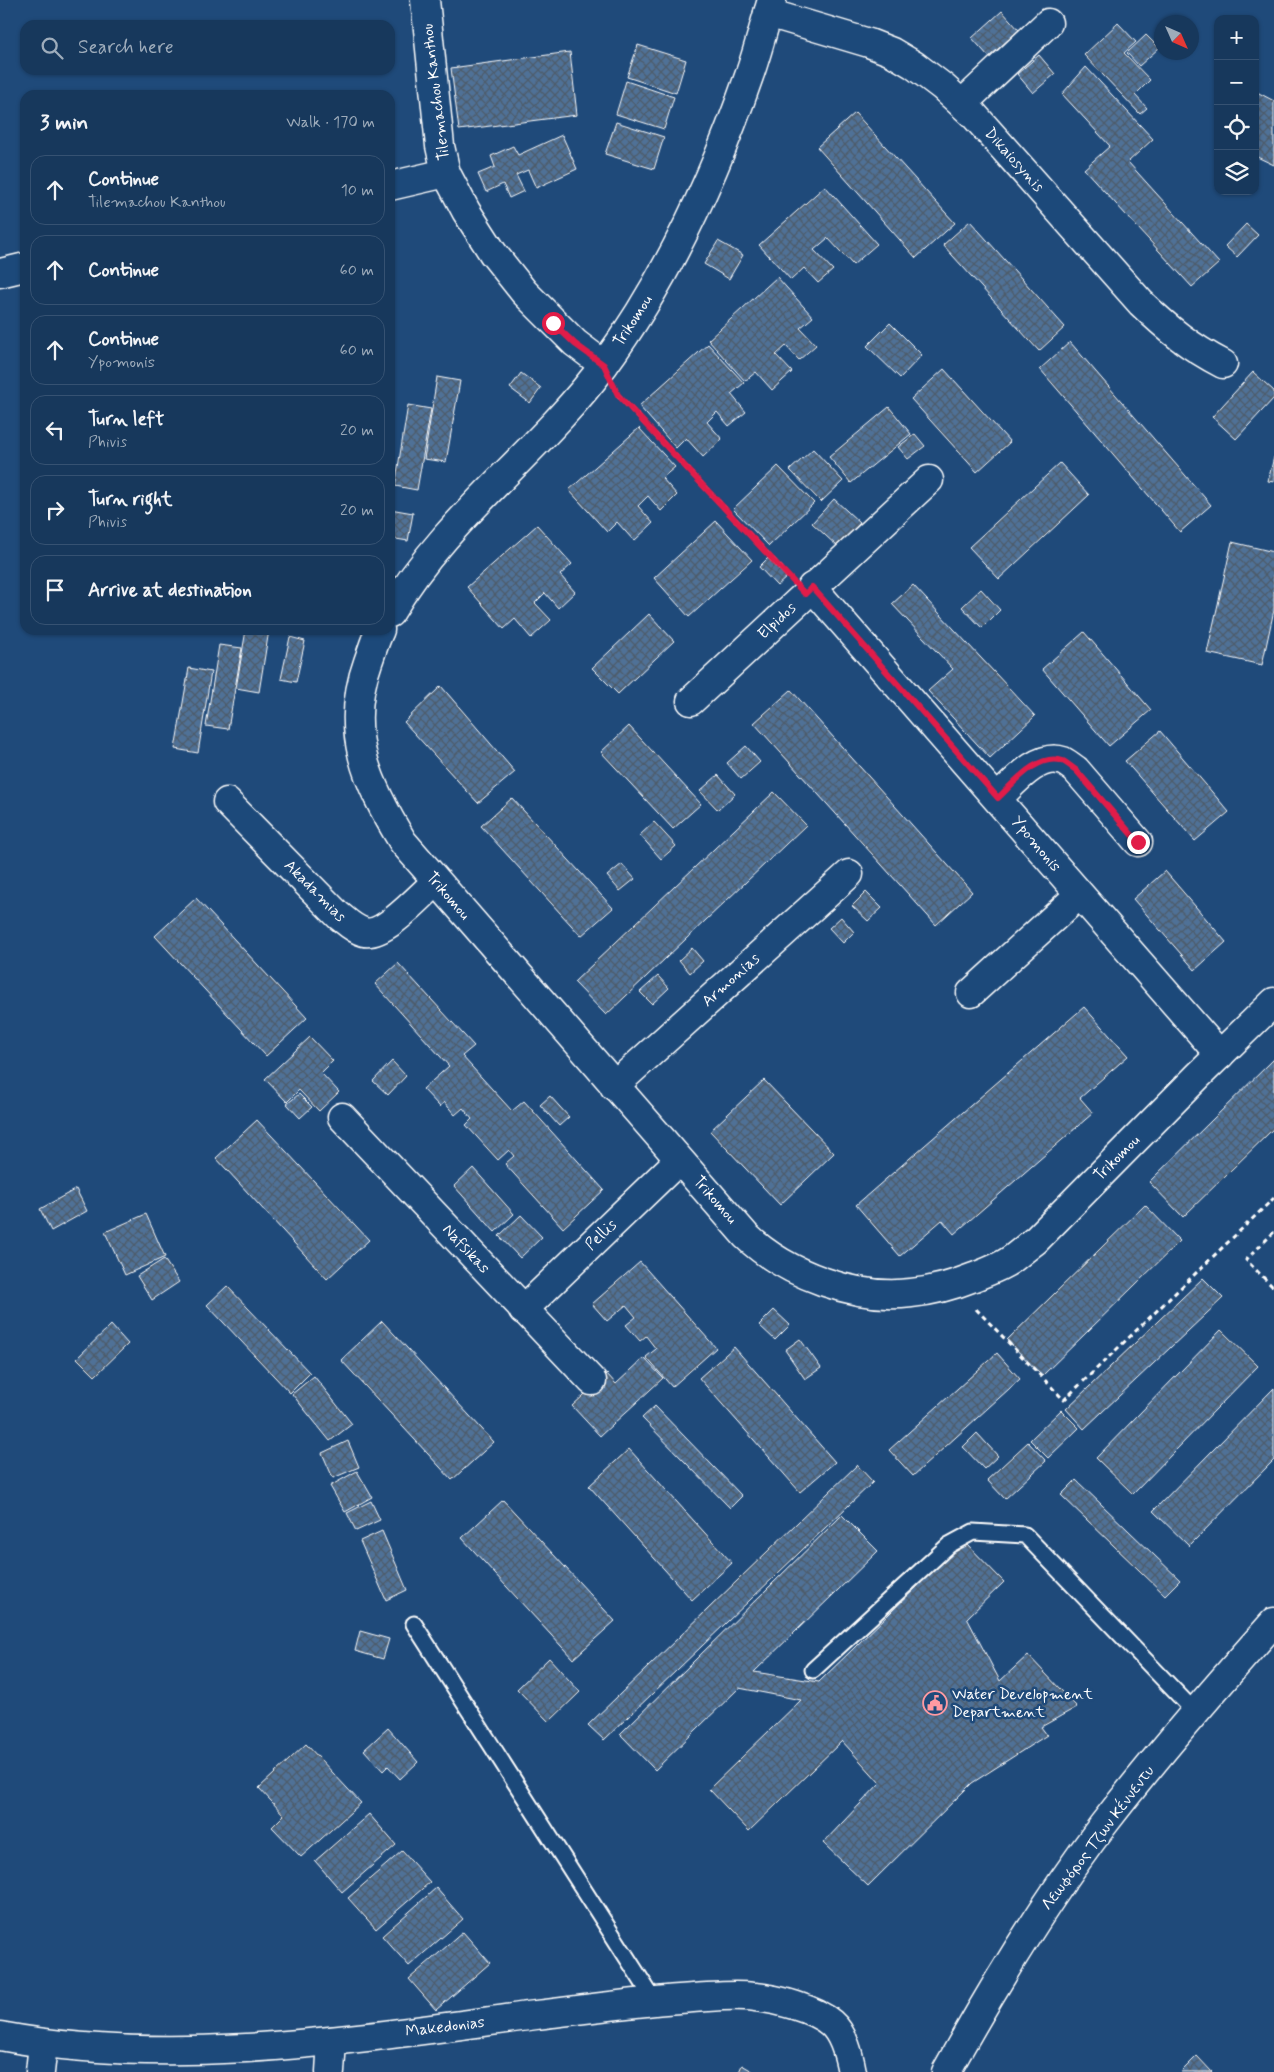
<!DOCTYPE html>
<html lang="en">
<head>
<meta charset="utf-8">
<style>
	body { margin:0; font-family:Mynerve,sans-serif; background:#244365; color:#f1f3f6 }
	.controls { position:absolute; right:15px; top:15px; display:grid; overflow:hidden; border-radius:10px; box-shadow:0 1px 4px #0004 }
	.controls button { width:45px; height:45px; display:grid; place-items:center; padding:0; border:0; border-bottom:1px solid #365272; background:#17385c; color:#f1f3f6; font:25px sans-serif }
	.compass { position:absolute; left:1154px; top:15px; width:45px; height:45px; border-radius:50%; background:#17385c; box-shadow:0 1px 4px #0004; rotate:135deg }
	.stop { position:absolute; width:15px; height:15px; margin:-11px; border:4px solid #e11d48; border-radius:50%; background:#fff }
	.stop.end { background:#e11d48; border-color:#fff; box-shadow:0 1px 5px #0008 }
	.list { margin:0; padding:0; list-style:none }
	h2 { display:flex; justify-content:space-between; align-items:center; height:65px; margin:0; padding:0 20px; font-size:21px }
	h2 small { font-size:16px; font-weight:400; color:#9eacbb }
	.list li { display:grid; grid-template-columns:32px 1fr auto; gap:15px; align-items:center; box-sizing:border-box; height:70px; margin:0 10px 10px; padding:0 10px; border:1px solid #365272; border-radius:15px }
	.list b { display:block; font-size:19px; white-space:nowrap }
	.list p { margin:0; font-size:16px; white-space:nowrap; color:#9eacbb }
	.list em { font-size:16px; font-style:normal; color:#9eacbb }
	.icon { flex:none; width:28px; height:28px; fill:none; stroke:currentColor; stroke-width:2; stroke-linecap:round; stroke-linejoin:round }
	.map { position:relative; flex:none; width:1274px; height:2072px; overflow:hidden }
	.search { position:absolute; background:#17385c; box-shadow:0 1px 4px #0004; left:20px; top:20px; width:375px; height:55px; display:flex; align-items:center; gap:12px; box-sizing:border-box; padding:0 18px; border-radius:15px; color:#9eacbb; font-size:19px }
	.panel { position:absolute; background:#17385c; box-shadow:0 1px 4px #0004; left:20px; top:90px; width:375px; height:545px; border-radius:15px }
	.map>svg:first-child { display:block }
	.building { fill:url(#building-cross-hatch); stroke:#fff }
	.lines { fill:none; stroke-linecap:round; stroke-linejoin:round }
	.lane-casing { stroke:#fff; stroke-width:19 }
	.street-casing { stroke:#fff; stroke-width:31 }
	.primary-casing { stroke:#fff; stroke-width:31 }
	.path { stroke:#fff; stroke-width:3; stroke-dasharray:5 4; stroke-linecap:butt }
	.lane { stroke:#1f4a7a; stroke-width:15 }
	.street { stroke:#1f4a7a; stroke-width:28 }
	.primary { stroke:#1f4a7a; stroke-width:28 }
	.route { stroke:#e11d48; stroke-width:6 }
	.labels { text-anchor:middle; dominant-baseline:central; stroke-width:5; stroke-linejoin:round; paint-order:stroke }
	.street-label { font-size:16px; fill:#fff; stroke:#1f4a7a }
	.poi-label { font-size:16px; fill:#fff; stroke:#1f4a7a; text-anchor:start }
</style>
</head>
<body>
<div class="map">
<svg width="1274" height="2072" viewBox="0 0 1274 2072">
	<defs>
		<pattern id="building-cross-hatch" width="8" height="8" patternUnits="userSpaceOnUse" patternTransform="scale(1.25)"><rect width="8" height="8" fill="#507197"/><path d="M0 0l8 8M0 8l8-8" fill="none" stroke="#4e5b6a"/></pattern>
	</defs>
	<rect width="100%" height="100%" fill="#1f4a7a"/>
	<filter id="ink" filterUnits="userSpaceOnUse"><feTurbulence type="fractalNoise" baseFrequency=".02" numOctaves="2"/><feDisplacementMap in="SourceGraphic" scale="10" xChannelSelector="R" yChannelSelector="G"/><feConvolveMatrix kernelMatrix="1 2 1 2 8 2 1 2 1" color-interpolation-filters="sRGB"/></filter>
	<g filter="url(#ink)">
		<g class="building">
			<polygon points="1002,11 1019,30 989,57 972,38"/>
			<polygon points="1118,23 1136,42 1124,53 1150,80 1135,95 1147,108 1140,114 1084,55"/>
			<polygon points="1146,35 1159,48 1139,66 1127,53"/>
			<polygon points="638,45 686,60 676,93 627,77"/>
			<polygon points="570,52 577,115 459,130 451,68"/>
			<polygon points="1039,55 1055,74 1033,93 1017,74"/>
			<polygon points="1086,67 1153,139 1128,162 1219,263 1192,287 1084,169 1110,146 1062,94"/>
			<polygon points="626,81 674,97 664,129 616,114"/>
			<polygon points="1257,92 1274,101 1274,165 1255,156 1255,96"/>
			<polygon points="855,113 955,223 916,258 817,147"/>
			<polygon points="616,122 664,137 654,169 605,154"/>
			<polygon points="562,135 577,169 536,188 528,170 516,175 524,191 509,198 503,184 486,192 478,174 495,167 491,156 513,146 518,155"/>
			<polygon points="825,186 877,244 853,265 828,238 814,250 833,270 818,283 804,268 791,280 759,245"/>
			<polygon points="970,221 1065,327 1039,351 943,245"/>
			<polygon points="1246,224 1258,235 1237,257 1225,246"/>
			<polygon points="718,241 743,255 729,279 704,264"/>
			<polygon points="777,277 813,317 800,328 816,345 799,360 786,346 776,355 792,372 772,390 756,372 745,381 708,340"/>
			<polygon points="890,323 922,355 900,378 867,346"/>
			<polygon points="1070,342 1211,505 1180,532 1040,369"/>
			<polygon points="708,344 744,383 731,394 746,412 729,426 717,412 707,422 722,439 703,457 686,438 676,448 639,406"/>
			<polygon points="944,369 1010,442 977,472 911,399"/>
			<polygon points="1253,372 1274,391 1274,398 1236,439 1212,417"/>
			<polygon points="521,373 541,388 530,403 510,388"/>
			<polygon points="437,377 460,381 446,462 424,459"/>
			<polygon points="408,405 431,409 417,490 395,486"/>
			<polygon points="889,407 911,434 851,483 829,457"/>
			<polygon points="639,428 675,467 662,478 677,495 661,511 648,496 638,506 653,523 634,541 617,522 607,532 569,490"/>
			<polygon points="915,434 925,446 908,459 898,447"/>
			<polygon points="813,449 843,481 821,502 790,470"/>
			<polygon points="1274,457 1274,482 1268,481"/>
			<polygon points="1060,463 1089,495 999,579 969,547"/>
			<polygon points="778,466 814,503 769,546 733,509"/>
			<polygon points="834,499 860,523 838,547 812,523"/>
			<polygon points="390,509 413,513 408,541 390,538"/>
			<polygon points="716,521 752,560 689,617 654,578"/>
			<polygon points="537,525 572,564 560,575 575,592 558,608 545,593 535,603 551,620 531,638 515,619 504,629 467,587"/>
			<polygon points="1232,542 1274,552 1274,610 1262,665 1207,653"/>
			<polygon points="768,558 787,577 777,586 759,567"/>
			<polygon points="913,585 1035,716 990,758 928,691 953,669 892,604"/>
			<polygon points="981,589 1000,610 982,628 962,607"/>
			<polygon points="649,614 674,641 618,694 592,668"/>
			<polygon points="246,630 269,630 259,692 236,688"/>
			<polygon points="1084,632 1151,710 1109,746 1042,669"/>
			<polygon points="290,637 305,641 296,682 281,679"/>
			<polygon points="219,645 242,648 228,729 206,726"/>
			<polygon points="189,668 211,672 198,753 175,749"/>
			<polygon points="441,686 515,772 478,803 404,722"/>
			<polygon points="791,690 972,892 936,925 754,723"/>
			<polygon points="629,726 701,804 673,829 601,752"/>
			<polygon points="1160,731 1229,812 1195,841 1125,761"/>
			<polygon points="746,746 760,762 741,779 727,763"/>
			<polygon points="718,775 735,794 718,810 700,791"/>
			<polygon points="774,792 806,825 606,1015 574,982"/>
			<polygon points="512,798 613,908 581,936 481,826"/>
			<polygon points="654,822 676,846 661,859 640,835"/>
			<polygon points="622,864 635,879 620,891 607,876"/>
			<polygon points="1165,871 1226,942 1195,970 1133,899"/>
			<polygon points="866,892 882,908 868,921 852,906"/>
			<polygon points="196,898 307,1018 266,1056 155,936"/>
			<polygon points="841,917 854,932 843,943 829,928"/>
			<polygon points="692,948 703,961 690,973 679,960"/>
			<polygon points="398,963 474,1046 462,1056 512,1111 524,1101 604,1190 563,1228 505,1164 514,1156 509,1150 498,1160 466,1125 472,1119 463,1108 455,1115 444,1102 440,1107 423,1089 449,1066 375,984"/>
			<polygon points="658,976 669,988 652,1004 640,992"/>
			<polygon points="1084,1007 1128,1056 1080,1098 1093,1113 954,1234 942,1220 900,1256 856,1205"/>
			<polygon points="310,1037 333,1061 321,1073 339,1092 319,1111 299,1090 287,1102 265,1079"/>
			<polygon points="1274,1059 1274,1128 1183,1217 1149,1182"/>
			<polygon points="392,1061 406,1076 388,1095 373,1081"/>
			<polygon points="764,1080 834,1153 780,1205 710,1131"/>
			<polygon points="299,1094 312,1107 300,1118 287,1104"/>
			<polygon points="550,1096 569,1117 559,1126 540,1105"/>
			<polygon points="257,1120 369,1240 327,1279 216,1158"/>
			<polygon points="473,1168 514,1214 495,1232 454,1186"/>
			<polygon points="76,1189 87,1211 51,1231 40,1209"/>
			<polygon points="1145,1205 1180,1241 1042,1376 1007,1340"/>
			<polygon points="146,1214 165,1257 125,1275 105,1232"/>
			<polygon points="521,1215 542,1237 520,1258 499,1236"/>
			<polygon points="164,1259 179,1282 152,1300 137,1276"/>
			<polygon points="640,1262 716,1348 672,1387 646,1357 656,1349 646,1336 640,1341 626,1325 636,1317 626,1305 607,1321 592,1304"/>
			<polygon points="1203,1278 1223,1298 1084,1429 1066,1409"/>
			<polygon points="227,1286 310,1373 290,1393 207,1305"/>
			<polygon points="774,1310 790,1325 775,1340 759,1325"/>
			<polygon points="382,1321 494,1442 452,1480 341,1360"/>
			<polygon points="111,1325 128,1344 95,1376 77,1358"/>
			<polygon points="1221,1330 1258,1366 1133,1494 1096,1458"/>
			<polygon points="800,1339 821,1368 805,1379 785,1350"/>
			<polygon points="734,1347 835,1462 800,1492 699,1378"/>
			<polygon points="997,1353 1020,1379 913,1476 889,1450"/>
			<polygon points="644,1358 663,1378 600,1436 572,1406 607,1374 616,1384"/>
			<polygon points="314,1376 352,1424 330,1441 292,1394"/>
			<polygon points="1274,1388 1274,1460 1189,1546 1153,1511"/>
			<polygon points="655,1406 742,1496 730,1508 642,1418"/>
			<polygon points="1061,1410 1079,1428 1048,1458 1030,1440"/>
			<polygon points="977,1433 998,1456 984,1469 963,1447"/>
			<polygon points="348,1441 359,1467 333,1478 322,1453"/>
			<polygon points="1028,1442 1046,1461 1005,1499 987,1480"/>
			<polygon points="629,1449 732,1563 692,1600 589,1486"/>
			<polygon points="857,1465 873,1482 604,1740 588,1725"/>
			<polygon points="357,1471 372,1497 345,1512 330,1486"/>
			<polygon points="1076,1480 1180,1580 1165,1595 1061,1495"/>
			<polygon points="503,1500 615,1621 573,1659 462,1538"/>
			<polygon points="371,1501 380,1520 356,1531 347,1513"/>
			<polygon points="842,1515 878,1551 754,1672 819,1682 964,1541 1004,1582 967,1618 1000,1681 1028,1655 1077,1707 1041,1727 1047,1735 972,1783 868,1886 823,1843 880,1783 842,1741 749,1831 709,1789 801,1700 739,1688 655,1770 620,1734"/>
			<polygon points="382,1531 407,1590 386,1600 360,1541"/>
			<polygon points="360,1631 389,1639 383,1659 355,1651"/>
			<polygon points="549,1658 580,1692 549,1722 517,1689"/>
			<polygon points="388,1728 418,1762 400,1779 388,1766 383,1771 364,1750"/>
			<polygon points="306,1744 361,1803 301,1857 272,1827 284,1815 259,1788"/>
			<polygon points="369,1814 396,1845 342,1892 315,1861"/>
			<polygon points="402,1851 430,1882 376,1929 348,1898"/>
			<polygon points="436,1888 463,1919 409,1966 382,1936"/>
			<polygon points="463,1932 490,1963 436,2010 409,1979"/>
			<polygon points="1197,2056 1212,2072 1181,2072"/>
			<polygon points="742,2065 754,2072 739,2072"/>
		</g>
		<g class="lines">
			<g class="lane-casing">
				<g id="lane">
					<polyline points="414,1624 654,2000"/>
					<polyline points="813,1670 949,1545 973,1532 1025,1535 1194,1711"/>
				</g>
			</g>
			<g class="street-casing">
				<g id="street">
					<polyline points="425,0 440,146 446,173 466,211 493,253 524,292 575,343 604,365"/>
					<path d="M768 13 869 43 892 52 914 65 943 87 974 115 1141 303C1168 329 1190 347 1223 364"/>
					<polyline points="962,104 1048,23"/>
					<polyline points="390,186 446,173"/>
					<polyline points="0,273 25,267"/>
					<polyline points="812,587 1220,1055"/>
					<path d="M390 613C445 518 539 453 604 365 668 278 714 177 749 76 758 51 764 25 772 0"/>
					<path d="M380 630C375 640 372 651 368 662 343 731 367 783 403 842L746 1236C786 1274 856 1300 911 1293 933 1291 954 1285 974 1277 987 1272 1001 1267 1012 1259 1020 1253 1028 1246 1036 1240L1198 1076 1274 1002"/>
					<polyline points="691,701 929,480"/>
					<path d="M998 798C1013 784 1038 752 1063 761 1067 763 1072 767 1076 770L1138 842"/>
					<path d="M227 802 338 915C346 921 353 929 364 932 384 937 421 895 436 882"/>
					<polyline points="971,993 1079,895"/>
					<polyline points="614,1086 849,874"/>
					<polyline points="342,1117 592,1381"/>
					<polyline points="523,1310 679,1160"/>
					<path d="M0 2036C177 2069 360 2038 536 2015 588 2009 640 2001 693 1998 713 1997 735 1994 755 1997 777 1999 815 2009 831 2023 844 2034 849 2056 852 2072"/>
					<polyline points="40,2072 43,2044"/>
					<polyline points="330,2072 332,2041"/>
				</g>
			</g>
			<g class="primary-casing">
				<path id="primary" d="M946 2072C993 1987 1044 1903 1103 1825 1157 1755 1215 1688 1274 1622"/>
			</g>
			<g class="path">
				<polyline points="618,395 785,572"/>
				<polyline points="1274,1232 1246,1260 1274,1288"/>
				<polyline points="976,1309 1064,1400 1274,1198"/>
			</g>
			<use href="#lane" class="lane"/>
			<use href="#street" class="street"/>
			<use href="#primary" class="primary"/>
		</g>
	</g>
	<g class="lines" filter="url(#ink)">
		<path class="route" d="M553 323 575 344 604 365 618 395 805 594 812 587 998 798C1013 784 1038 752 1063 761 1067 763 1071 767 1076 770L1138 842"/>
	</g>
	<defs>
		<g id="civic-ring" transform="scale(1.25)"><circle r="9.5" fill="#1f4a7a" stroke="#ff9aa2" stroke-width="1.5"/><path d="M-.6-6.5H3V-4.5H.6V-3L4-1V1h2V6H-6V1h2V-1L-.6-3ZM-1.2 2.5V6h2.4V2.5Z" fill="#ff9aa2"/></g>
	</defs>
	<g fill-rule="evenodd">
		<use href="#civic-ring" x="935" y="1703"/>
	</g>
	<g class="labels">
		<g class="street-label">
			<text transform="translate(436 92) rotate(-97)">Tilemachou Kanthou</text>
			<text transform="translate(1014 160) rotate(48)">Dikaiosynis</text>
			<text transform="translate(633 321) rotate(-57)">Trikomou</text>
			<text transform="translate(777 621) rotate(-43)">Elpidos</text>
			<text transform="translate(1036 844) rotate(50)">Ypomonis</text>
			<text transform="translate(315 891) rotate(45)">Akadamias</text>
			<text transform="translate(448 896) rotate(49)">Trikomou</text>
			<text transform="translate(731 980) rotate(-42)">Armonias</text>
			<text transform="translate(1117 1158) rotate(-45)">Trikomou</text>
			<text transform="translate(715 1200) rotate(49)">Trikomou</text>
			<text transform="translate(601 1235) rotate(-44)">Pellis</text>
			<text transform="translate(466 1249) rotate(47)">Nafsikas</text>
			<text transform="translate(1098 1838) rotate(-53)">Λεωφόρος Τζων Κέννεντυ</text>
			<text transform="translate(445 2027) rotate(-7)">Makedonias</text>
		</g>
		<g class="poi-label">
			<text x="952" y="1694">Water Development<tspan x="952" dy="18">Department</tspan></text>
		</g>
	</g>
</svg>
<div class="controls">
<button>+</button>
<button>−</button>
<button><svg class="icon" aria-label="locate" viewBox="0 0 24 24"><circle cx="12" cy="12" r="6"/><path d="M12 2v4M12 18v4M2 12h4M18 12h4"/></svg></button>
<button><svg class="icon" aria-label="layers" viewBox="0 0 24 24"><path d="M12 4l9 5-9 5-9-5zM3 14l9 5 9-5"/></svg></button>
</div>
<svg class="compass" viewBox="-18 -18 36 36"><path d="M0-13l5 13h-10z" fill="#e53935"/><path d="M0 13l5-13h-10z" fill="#9eacbb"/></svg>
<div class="stop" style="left:553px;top:323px"></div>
<div class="stop end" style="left:1138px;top:842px"></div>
<div class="search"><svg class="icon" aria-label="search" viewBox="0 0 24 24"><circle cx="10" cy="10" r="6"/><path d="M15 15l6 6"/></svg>Search here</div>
<section class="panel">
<h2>3 min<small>Walk · 170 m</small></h2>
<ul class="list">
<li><svg class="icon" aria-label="ahead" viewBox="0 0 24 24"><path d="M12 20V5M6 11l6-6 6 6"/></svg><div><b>Continue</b><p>Tilemachou Kanthou</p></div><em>10 m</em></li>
<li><svg class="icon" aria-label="ahead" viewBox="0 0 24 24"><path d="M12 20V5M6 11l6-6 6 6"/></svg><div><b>Continue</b></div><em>60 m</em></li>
<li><svg class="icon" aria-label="ahead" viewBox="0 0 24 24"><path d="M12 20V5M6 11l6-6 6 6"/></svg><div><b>Continue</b><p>Ypomonis</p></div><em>60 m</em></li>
<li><svg class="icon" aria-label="left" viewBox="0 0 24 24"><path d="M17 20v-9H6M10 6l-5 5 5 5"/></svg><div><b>Turn left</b><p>Phivis</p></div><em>20 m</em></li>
<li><svg class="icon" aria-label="right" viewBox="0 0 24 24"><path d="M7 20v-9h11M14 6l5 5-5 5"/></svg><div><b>Turn right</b><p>Phivis</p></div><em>20 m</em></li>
<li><svg class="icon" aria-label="arrive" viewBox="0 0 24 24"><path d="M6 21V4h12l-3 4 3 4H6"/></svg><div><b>Arrive at destination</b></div></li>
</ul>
</section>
</div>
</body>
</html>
